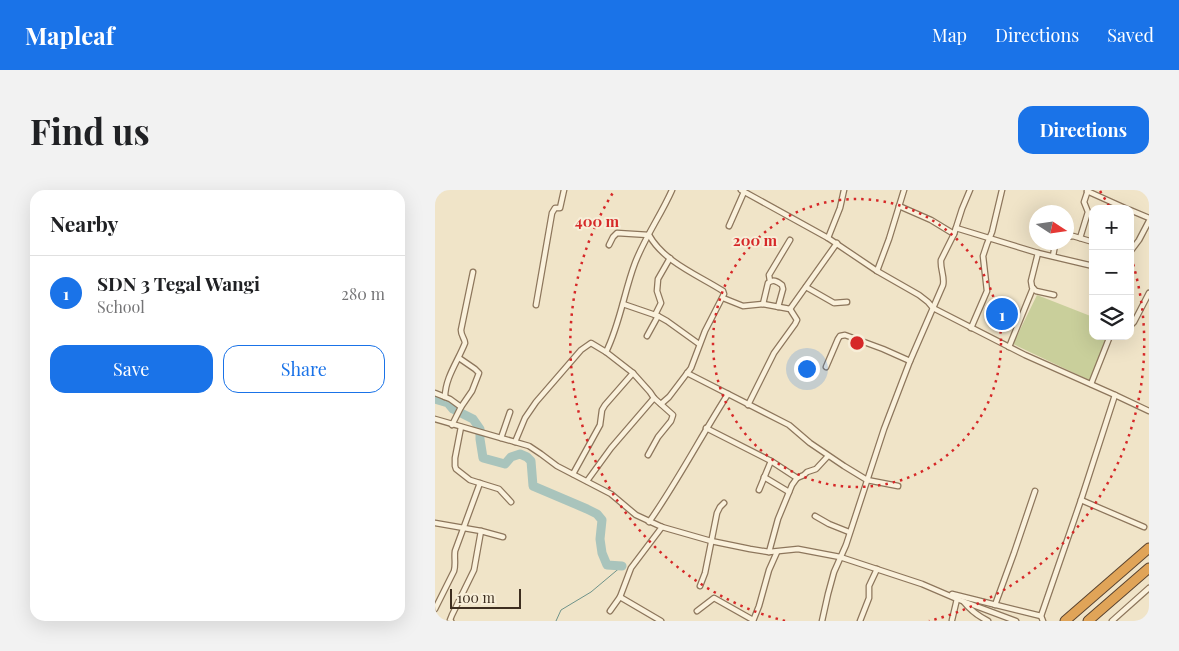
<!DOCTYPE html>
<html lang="en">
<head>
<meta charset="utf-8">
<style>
	body { margin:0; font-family:"Playfair Display",serif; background:#f2f2f2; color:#202124 }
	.controls { position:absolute; right:15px; top:15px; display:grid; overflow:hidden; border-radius:10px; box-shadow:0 5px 20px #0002 }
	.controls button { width:45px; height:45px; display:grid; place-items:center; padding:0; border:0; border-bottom:1px solid #e0e0e0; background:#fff; color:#202124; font:25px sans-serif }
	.compass { position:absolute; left:594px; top:15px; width:45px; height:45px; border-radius:50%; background:#fff; box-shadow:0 5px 20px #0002; rotate:102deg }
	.scale { position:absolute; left:15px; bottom:12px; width:71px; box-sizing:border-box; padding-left:5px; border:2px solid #3d2e20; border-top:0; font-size:14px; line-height:18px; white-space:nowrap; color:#3d2e20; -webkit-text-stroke:4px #f7eed8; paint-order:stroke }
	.you { position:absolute; left:371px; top:178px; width:18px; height:18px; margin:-12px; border:4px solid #fff; border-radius:50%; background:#1a73e8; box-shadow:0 0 0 8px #1a73e833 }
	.badge { display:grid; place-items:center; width:32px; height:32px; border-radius:50%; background:#1a73e8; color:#fff; font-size:16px; font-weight:700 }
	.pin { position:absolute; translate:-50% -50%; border:2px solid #fff; box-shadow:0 1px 5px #0006 }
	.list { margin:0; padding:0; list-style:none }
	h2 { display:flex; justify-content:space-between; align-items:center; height:65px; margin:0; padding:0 20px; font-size:21px }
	h2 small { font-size:16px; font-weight:400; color:#757577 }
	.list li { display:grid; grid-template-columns:32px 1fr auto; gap:15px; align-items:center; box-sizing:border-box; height:75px; padding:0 20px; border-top:1px solid #e0e0e0 }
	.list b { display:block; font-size:19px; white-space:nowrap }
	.list p { margin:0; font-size:16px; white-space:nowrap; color:#757577 }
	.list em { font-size:16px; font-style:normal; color:#757577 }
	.actions { display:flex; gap:10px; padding:15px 20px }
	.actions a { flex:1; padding:11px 0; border:1px solid #1a73e8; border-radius:15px; text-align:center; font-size:18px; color:#1a73e8 }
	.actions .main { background:#1a73e8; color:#fff }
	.icon { flex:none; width:28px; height:28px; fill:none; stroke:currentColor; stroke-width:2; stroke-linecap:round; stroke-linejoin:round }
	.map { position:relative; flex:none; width:714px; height:431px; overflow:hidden; border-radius:15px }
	header { display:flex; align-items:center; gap:30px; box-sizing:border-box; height:70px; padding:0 25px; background:#1a73e8; color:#fff }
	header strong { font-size:24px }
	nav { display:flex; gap:28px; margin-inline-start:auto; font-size:18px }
	.intro { display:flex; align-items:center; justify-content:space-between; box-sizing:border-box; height:120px; padding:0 30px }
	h1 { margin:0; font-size:35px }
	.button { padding:12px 22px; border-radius:15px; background:#1a73e8; color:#fff; font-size:18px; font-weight:700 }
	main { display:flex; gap:30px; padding:0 30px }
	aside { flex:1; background:#fff; border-radius:15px; box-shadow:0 5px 20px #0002 }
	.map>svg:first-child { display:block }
	.green { fill:#c9cf9b }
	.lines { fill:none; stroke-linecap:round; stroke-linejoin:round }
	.stream { stroke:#6f938a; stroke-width:1 }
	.river { stroke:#a9c4bc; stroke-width:9 }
	.minor-casing { stroke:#8d765c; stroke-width:7 }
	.motorway-casing { stroke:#5b4430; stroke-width:11 }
	.minor { stroke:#faf1dc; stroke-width:4.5 }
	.motorway { stroke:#e0a458; stroke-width:9 }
	.ring { fill:none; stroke:#d62828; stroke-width:2.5; stroke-dasharray:2.5 5 }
	.centre { fill:#d62828; stroke:#f7eed8; stroke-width:2.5 }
	.ring-label { font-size:15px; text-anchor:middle; font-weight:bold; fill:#d62828; stroke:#f7eed8; stroke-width:4; stroke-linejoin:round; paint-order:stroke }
</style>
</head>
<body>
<header>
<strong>Mapleaf</strong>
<nav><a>Map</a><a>Directions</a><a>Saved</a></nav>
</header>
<div class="intro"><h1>Find us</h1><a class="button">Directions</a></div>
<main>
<aside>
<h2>Nearby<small></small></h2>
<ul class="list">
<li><span class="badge">1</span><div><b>SDN 3 Tegal Wangi</b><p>School</p></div><em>280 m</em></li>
</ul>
<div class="actions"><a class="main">Save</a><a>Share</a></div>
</aside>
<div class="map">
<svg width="714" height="431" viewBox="0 0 714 431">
	<rect width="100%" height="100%" fill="#f0e4c8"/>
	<polygon class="green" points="602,105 658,127 658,146 675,146 656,191 578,154"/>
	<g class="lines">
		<polyline class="stream" points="121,431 126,420 156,402 187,376"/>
		<polyline class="river" points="0,209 13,213 18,219 38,229 45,239 45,249 48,268 70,274 76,267 85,264 92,267 96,271 98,296 152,319 162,324 167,330 165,349 167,363 172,375 187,376"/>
		<g class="minor-casing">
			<g id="minor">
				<polyline points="306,0 393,48 442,81 484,105 493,112 498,118 590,165 680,205 714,221"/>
				<polyline points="652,1 692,19"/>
				<polyline points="464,16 496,30 519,44"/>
				<polyline points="695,20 714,28"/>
				<polyline points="294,36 309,2"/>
				<polyline points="521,38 603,63 658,76"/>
				<path d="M214 45C229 72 263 85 288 101L289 104 270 141 256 178 234 207 226 214"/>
				<polyline points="632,47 638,46 658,52"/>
				<polyline points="393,48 405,18 409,0"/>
				<polyline points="645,48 653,22 649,12 653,0"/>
				<polyline points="174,55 178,47 182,43 214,45"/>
				<polyline points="695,62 704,50 714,31"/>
				<polyline points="603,63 596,91 597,97 601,101 619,105"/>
				<polyline points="618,66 620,55 622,52"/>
				<polyline points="442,81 454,49 469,0"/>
				<polyline points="335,91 334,85 355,50"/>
				<polyline points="371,97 399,113 412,112"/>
				<polyline points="288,108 308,116 328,114 355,119 362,130 360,134 339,163 313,215"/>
				<polyline points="188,114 223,126 232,131 264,154"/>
				<path d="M328 114 333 93C338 89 342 91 347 95L348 99 343 117"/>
				<polyline points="101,115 117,23 120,18 125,18 129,0"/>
				<polyline points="355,119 402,53"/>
				<polyline points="220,125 226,113 222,101 223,89 235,68"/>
				<polyline points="695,136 699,132 714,103"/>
				<polyline points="536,138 552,101 548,66 552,54 557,42 567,0"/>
				<polyline points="212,146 223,126"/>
				<polyline points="574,157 598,98"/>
				<path d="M171 162C185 134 189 102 200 73 210 47 226 25 237 0"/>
				<polyline points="24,168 40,179 44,183 37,201 26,217"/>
				<polyline points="391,177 403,149 405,146 410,145 448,159 475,171"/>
				<polyline points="252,183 354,235 375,253 409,276 432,290 463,296"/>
				<polyline points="656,194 675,146"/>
				<polyline points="0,203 15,209 26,217 17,235"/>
				<path d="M10 207C10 188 23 171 30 153 30 149 26 146 26 140L38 82"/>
				<polyline points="0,229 94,256 106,264 122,276 176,304 201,325 227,337 276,351 315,359 334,362 363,359 405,367 487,394 522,409 581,431"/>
				<polyline points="26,237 20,268 20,276 21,279 35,290 64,299 76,312"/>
				<polyline points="271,238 336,271 362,288"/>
				<polyline points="66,248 75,222"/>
				<polyline points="80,252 90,228 101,212 146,160 156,153 171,162 198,183 215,202 219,208 238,225 236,231 223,247 213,265"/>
				<polyline points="138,284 165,235 167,220 170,215 198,183"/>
				<polyline points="329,287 354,302"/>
				<polyline points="152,291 176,258 219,208"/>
				<polyline points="324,300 336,271"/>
				<polyline points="646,310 709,337"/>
				<polyline points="380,326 394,334 414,342"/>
				<path d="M214 332C243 291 266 246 293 204"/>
				<polyline points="0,333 46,341 68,347"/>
				<polyline points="334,362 343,329 357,295 362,288 369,285 372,282 381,279 393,266"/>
				<polyline points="265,396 270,383 282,323 285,317 289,313"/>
				<polyline points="517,404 606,426"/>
				<polyline points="185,407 226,431"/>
				<path d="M529 412C536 421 543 426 553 431"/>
				<polyline points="560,415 579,363 600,301"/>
				<path d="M0 419 19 381C21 374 19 368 20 361L45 293"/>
				<polyline points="175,421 185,407 196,378 227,337"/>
				<polyline points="262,421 279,408 318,430"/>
				<polyline points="517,430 522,409"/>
				<polyline points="16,431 15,430 17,425 39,380 46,341"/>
				<polyline points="318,431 324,416 334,380 342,362"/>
				<path d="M387 431 393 404 399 382 411 355 449 239 475 171 508 95C510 87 505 79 506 70L519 44 527 19 535 0"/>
				<polyline points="425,431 434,408 434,396 442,379"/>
				<polyline points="608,431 606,426 646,310 680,205"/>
				<polyline points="677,431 714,398"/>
			</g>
		</g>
		<g class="motorway-casing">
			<g id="motorway">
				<polyline points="630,431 714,358"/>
				<polyline points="653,431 714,378"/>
			</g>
		</g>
		<use href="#minor" class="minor"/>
		<use href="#motorway" class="motorway"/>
	</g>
	<g class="ring">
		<circle cx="422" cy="153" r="144"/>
		<path d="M350 431A287 287 0 0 1 179 1M665 1A287 287 0 0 1 675 18M696 67A287 287 0 0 1 494 431"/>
	</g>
	<circle cx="422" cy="153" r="8" class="centre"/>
	<g class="ring-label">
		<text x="162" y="37">400 m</text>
		<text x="320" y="56">200 m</text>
	</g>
</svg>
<div class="controls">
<button>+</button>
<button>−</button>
<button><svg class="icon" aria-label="layers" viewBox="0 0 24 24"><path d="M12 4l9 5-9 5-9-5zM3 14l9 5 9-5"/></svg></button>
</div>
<svg class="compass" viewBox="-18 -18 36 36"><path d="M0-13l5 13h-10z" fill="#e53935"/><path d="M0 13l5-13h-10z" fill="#757577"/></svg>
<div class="scale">100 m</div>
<div class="you"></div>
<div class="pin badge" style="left:567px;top:124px">1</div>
</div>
</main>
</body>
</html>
